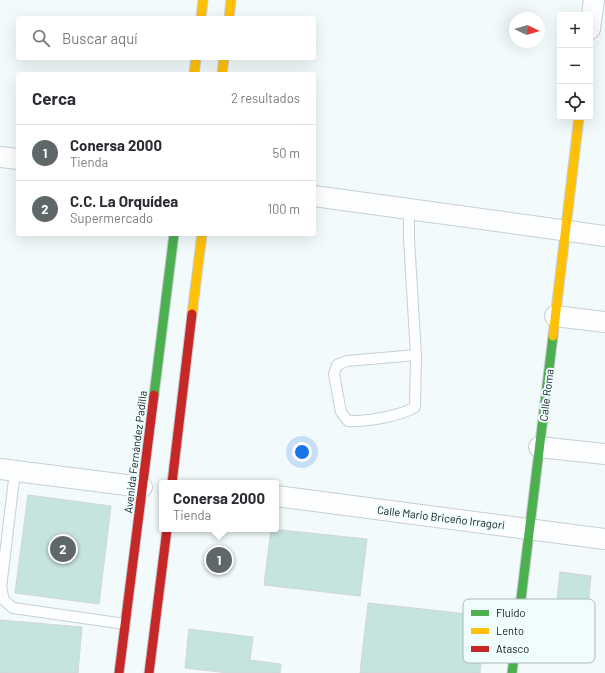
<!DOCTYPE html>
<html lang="es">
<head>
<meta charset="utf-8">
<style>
	body { margin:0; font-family:Barlow,sans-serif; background:#f2f2f3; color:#2b2b33 }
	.controls { position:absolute; right:12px; top:12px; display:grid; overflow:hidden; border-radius:4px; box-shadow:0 4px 16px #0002 }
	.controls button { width:36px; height:36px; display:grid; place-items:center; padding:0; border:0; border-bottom:1px solid #e1e1e2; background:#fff; color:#2b2b33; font:20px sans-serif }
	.compass { position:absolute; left:509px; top:12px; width:36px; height:36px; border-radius:50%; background:#fff; box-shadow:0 4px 16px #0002; rotate:94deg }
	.you { position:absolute; left:302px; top:452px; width:14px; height:14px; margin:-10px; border:3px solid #fff; border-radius:50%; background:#1a73e8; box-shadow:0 0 0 6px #1a73e833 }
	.badge { display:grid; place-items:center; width:26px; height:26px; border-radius:50%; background:#5f6768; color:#fff; font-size:13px; font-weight:700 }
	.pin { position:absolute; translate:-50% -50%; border:2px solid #fff; box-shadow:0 1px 4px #0006 }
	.popup { position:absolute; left:159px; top:480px; width:120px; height:52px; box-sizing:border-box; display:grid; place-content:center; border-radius:4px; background:#fff; filter:drop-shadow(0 1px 3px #0005); font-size:13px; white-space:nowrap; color:#7c7c81 }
	.popup b { font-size:15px; color:#2b2b33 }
	.popup::after { content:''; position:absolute; left:50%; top:100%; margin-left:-8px; border:8px solid transparent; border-top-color:#fff }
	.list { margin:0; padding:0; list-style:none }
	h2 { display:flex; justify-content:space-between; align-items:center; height:52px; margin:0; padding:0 16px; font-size:17px }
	h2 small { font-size:13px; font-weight:400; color:#7c7c81 }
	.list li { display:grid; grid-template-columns:26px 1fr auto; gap:12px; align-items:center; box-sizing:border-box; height:56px; padding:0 16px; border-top:1px solid #e1e1e2 }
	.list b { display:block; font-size:15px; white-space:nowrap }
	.list p { margin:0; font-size:13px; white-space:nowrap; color:#7c7c81 }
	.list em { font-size:13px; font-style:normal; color:#7c7c81 }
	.icon { flex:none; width:22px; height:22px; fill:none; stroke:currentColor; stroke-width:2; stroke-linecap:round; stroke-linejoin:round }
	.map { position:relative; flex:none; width:605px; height:673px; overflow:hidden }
	.search { position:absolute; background:#fff; box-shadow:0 4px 16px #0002; left:16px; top:16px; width:300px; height:44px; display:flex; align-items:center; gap:10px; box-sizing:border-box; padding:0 14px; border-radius:4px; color:#7c7c81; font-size:15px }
	.panel { position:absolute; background:#fff; box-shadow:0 4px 16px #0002; left:16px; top:72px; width:300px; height:164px; border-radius:4px }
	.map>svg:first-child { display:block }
	.building { fill:#c5e3df; stroke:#cfd7d7 }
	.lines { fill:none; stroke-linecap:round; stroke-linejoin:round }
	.lane-casing { stroke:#c7cfd1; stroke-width:12 }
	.street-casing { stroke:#c7cfd1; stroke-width:22 }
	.fast-casing { stroke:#c7cfd1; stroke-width:11 }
	.slow-casing { stroke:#c7cfd1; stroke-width:11 }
	.jam-casing { stroke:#c7cfd1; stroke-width:11 }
	.lane { stroke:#fdfeff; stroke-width:10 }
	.street { stroke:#fdfeff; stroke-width:20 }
	.fast { stroke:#4caf50; stroke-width:9 }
	.slow { stroke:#ffc107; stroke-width:9 }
	.jam { stroke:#c62828; stroke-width:9 }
	.labels { text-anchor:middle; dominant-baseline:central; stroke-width:4; stroke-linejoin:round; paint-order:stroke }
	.street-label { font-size:11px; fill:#101819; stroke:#effdff }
	.key { fill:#effdff; stroke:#acb8ba; stroke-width:1 }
	.key-label { font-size:11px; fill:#101819 }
</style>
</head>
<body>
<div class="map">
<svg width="605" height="673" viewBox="0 0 605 673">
	<rect width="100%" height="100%" fill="#f2fafc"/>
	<g class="building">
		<polygon points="28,495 111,506 99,604 15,593"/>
		<polygon points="271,529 367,539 360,596 264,585"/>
		<polygon points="560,572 591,576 587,615 577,614 576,620 555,618"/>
		<polygon points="368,603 486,616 480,673 360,673"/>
		<polygon points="0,620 82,627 78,673 0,673"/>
		<polygon points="189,629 253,637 250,660 281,664 280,673 228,673 185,668"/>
	</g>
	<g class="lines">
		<g class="lane-casing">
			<g id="lane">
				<path d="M409 208V239L416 355 415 407C401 416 365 422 348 421L341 412 334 374 337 365 347 361 416 355"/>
				<polyline points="15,471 1,588 4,600 13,608 125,624"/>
			</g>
		</g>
		<g class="street-casing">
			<g id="street">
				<polyline points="590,29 594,0"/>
				<polyline points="0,157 18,159"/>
				<polyline points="314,196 605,236"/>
				<polyline points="555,316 605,322"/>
				<polyline points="539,447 605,454"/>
				<polyline points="0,469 142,487"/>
				<polyline points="276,496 605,539"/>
			</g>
		</g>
		<g class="fast-casing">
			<g id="fast">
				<polyline points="154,395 174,234"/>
				<polyline points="512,673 553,336"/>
			</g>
		</g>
		<g class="slow-casing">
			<g id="slow">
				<polyline points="201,18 203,0"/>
				<polyline points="229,18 231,0"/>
				<polyline points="194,74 196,58"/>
				<polyline points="222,74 224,58"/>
				<polyline points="192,314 202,234"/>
				<polyline points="553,336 579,117"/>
			</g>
		</g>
		<g class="jam-casing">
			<g id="jam">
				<polyline points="172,483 192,314"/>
				<polyline points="119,673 154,395"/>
				<polyline points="149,673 167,529"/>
			</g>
		</g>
		<use href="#lane" class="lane"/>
		<use href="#street" class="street"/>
		<use href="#fast" class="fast"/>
		<use href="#slow" class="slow"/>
		<use href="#jam" class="jam"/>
	</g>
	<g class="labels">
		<g class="street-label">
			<text transform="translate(546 395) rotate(-83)">Calle Roma</text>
			<text transform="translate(135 452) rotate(-83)">Avenida Fernández Padilla</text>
			<text transform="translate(441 517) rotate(7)">Calle Mario Briceño Irragori</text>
		</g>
	</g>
	<rect x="463" y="599" width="132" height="64" rx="6" class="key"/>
	<rect x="471" y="610" width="18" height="6" fill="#4caf50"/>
	<rect x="471" y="628" width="18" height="6" fill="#ffc107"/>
	<rect x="471" y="646" width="18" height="6" fill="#c62828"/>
	<g class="key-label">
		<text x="496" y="617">Fluido</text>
		<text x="496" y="635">Lento</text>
		<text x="496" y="653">Atasco</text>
	</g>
</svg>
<div class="controls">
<button>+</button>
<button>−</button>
<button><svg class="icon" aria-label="locate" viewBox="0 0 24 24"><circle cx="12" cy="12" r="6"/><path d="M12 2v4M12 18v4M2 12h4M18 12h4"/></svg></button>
</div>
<svg class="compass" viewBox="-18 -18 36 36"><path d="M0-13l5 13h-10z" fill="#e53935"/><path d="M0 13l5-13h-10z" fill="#7c7c81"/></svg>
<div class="you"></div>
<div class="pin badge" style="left:219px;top:560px">1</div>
<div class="popup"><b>Conersa 2000</b>Tienda</div>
<div class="pin badge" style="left:63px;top:549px">2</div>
<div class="search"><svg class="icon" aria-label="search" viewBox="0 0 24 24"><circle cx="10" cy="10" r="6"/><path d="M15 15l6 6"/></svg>Buscar aquí</div>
<section class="panel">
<h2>Cerca<small>2 resultados</small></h2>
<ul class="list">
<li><span class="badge">1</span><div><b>Conersa 2000</b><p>Tienda</p></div><em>50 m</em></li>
<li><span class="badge">2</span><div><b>C.C. La Orquídea</b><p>Supermercado</p></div><em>100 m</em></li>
</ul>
</section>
</div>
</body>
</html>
